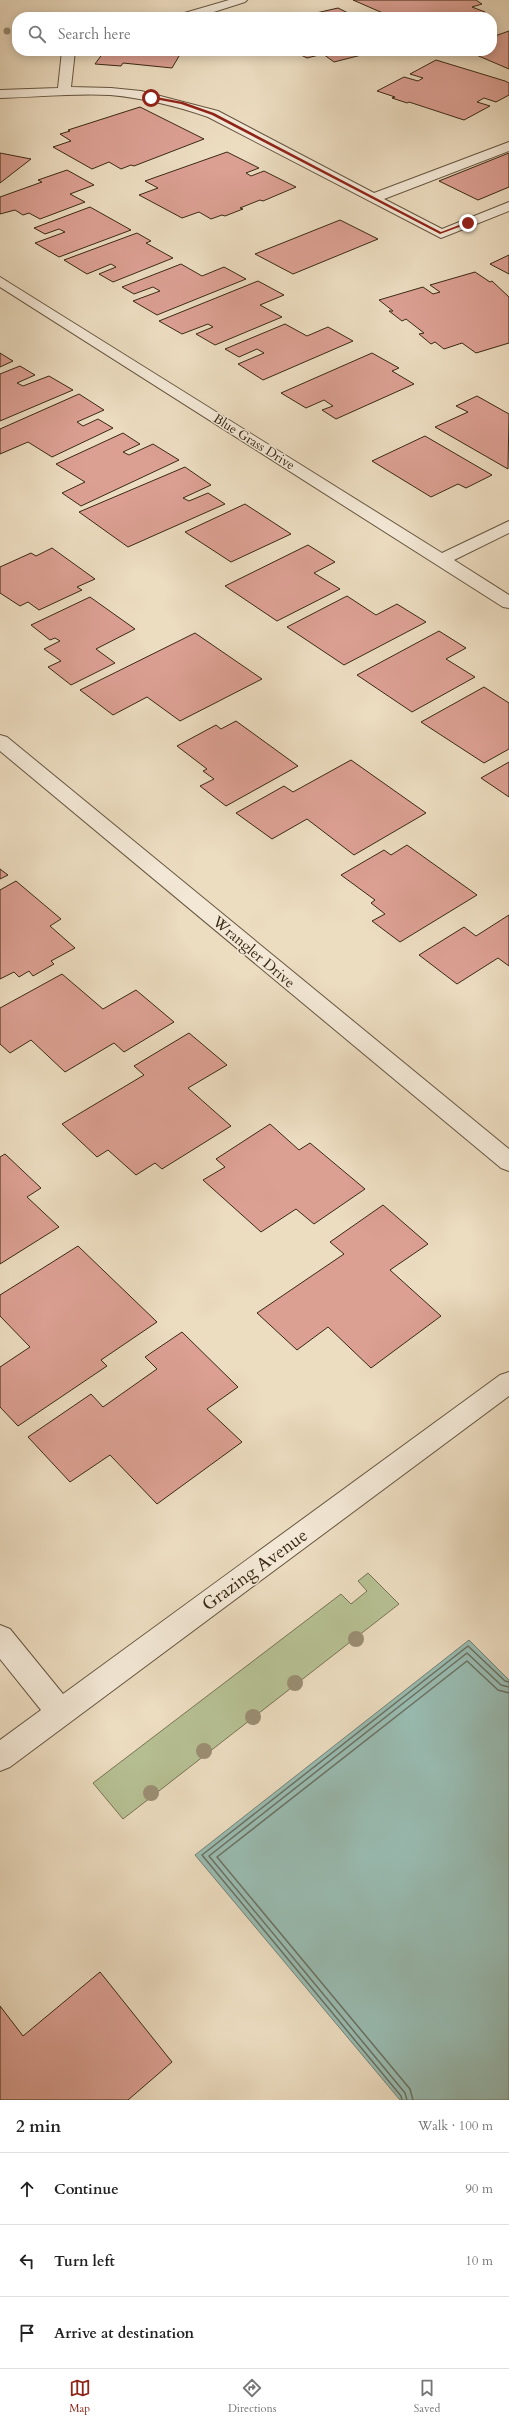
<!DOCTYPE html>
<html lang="en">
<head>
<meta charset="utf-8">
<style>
	body { margin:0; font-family:Cardo,serif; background:#f6f6f6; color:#222 }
	.stop { position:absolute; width:12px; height:12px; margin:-9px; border:3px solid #8f2418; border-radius:50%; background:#fff }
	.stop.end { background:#8f2418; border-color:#fff; box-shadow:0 1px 4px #0008 }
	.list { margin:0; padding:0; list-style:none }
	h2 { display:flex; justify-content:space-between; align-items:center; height:52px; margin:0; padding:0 16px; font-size:17px }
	h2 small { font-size:13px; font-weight:400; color:#767676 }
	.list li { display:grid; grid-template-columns:26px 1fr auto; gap:12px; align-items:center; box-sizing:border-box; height:72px; padding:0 16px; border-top:1px solid #e0e0e0 }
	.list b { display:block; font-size:15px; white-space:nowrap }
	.list em { font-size:13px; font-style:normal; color:#767676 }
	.icon { flex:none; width:22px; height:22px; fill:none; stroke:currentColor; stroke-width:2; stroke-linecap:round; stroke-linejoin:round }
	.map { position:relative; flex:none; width:509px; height:2100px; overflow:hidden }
	.search { position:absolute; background:#fff; box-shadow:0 2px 10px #0003; left:12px; right:12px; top:12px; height:44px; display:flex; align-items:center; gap:10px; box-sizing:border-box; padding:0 14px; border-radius:16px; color:#767676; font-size:15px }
	.sheet { height:268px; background:#fff }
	nav { display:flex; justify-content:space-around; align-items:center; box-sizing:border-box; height:56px; border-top:1px solid #e0e0e0; background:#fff; font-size:11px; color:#767676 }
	nav a { display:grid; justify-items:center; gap:2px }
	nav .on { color:#8f2418 }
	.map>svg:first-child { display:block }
	.green { fill:#b6c093; stroke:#787454 }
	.water { fill:#99bcb2; stroke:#738173 }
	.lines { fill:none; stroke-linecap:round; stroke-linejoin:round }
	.shore { stroke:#6a7263; stroke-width:1.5 }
	.building { fill:#dca093; stroke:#3a2914 }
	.minor-casing { stroke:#66563f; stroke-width:2 }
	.minor { fill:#f3e8d6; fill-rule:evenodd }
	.tree { fill:#9b8e73 }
	.route { fill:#8f2418 }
	.labels { text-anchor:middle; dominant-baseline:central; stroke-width:3; stroke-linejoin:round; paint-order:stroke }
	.far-street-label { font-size:13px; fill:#3a2914; stroke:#f3e8d6 }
	.street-label { font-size:15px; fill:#3a2914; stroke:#f3e8d6 }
	.near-street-label { font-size:18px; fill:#3a2914; stroke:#f3e8d6 }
</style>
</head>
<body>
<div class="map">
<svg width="509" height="2100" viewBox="0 0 509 2100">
	<rect width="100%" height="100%" fill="#ecdcc0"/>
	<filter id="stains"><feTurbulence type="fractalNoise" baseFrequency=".005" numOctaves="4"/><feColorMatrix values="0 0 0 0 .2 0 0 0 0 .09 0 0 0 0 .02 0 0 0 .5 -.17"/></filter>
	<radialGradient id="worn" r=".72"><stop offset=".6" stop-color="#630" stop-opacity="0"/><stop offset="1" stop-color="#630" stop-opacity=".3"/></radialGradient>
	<polygon class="green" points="368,1573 399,1604 123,1819 93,1783 341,1594 351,1604 367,1591 358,1581"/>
	<polygon class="water" points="469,1640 509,1680 509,2100 400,2100 195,1855"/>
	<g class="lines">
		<g class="shore">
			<polyline points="402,2100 401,2096 202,1855 468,1646 505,1681 509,1682"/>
			<polyline points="407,2100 405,2093 209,1856 467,1653 501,1685 509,1687"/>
			<polyline points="413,2100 410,2089 217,1857 467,1661 498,1690 509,1693"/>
		</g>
	</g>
	<g class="building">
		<polygon points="353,0 476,0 482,4 472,7 485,12 472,17 392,17"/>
		<polygon points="338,8 356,17 303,16"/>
		<polygon points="509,31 509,69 474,54 492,51 492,37"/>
		<polygon points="111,51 182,51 172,68 123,63 121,66 95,64 103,53 110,54"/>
		<polygon points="293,51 377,51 334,62 323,54 307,58"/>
		<polygon points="436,60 505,81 509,83 509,95 496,102 484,98 477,102 490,106 464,120 409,102 407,103 392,98 395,97 377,91 404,77 418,81 423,78 410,74"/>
		<polygon points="140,107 204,139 134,166 131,165 121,169 109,162 92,169 53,147 71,141 60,134 70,131 68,130"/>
		<polygon points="227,152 259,168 246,173 251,176 264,171 296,187 263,201 260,200 240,208 243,209 225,216 222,215 211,219 199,212 182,218 139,195 158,188 145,181"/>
		<polygon points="0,153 31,159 0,183"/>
		<polygon points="509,153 509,187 478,200 439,181"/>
		<polygon points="67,170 94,185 70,194 85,202 40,219 29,213 23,215 15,210 0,214 0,197 42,182 38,180"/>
		<polygon points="90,207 131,230 59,257 35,243 65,232 59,229 45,234 34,228"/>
		<polygon points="340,220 378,239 293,274 255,254"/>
		<polygon points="137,233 151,241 146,243 173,258 113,282 99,274 116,267 111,264 87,274 64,260"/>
		<polygon points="509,255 509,274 490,264"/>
		<polygon points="181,264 202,276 224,267 246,279 157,315 133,301 160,291 153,287 134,294 122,287"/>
		<polygon points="475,272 490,282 492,281 509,297 509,343 476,353 462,343 444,349 435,342 431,344 419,334 424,333 406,319 402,321 389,311 393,311 379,300 423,287 433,294 440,292 430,285"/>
		<polygon points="258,281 284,295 260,305 282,317 215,345 196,334 213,327 208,324 182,334 159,321"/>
		<polygon points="285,324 307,336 328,327 353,341 263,380 238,364 264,353 257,349 239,357 225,349"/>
		<polygon points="0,353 8,358 13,361 0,367"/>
		<polygon points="372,353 399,368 392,371 414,384 336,419 322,410 333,406 324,400 306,408 281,393"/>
		<polygon points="20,366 35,375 17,383 23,386 49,376 73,390 0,421 0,374"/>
		<polygon points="79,394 104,410 77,422 83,426 98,419 113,428 52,457 28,442 0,454 0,429"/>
		<polygon points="477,396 509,414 508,469 435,427 468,412 456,406"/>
		<polygon points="123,433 140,444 123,452 129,455 153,444 179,460 81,506 62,493 85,482 56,464"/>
		<polygon points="425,436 492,475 466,488 458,484 431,497 372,461"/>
		<polygon points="185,467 211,485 183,498 189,501 208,493 225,504 128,547 79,512"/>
		<polygon points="245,504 291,534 231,562 185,532"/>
		<polygon points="308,545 335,562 314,573 340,589 277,621 225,586"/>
		<polygon points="52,548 95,579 77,587 82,590 39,610 28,602 20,606 0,593 0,567 31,553 36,556"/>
		<polygon points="347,596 376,615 397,604 426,622 344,665 287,627"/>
		<polygon points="90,597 135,629 96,649 115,663 71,685 48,667 61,661 44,649 60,641 55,638 50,640 31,625"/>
		<polygon points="439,631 466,648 446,659 475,677 412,712 357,675"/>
		<polygon points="195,633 262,679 180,721 147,697 113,715 80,690"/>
		<polygon points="484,687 509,703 509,749 484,763 421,722"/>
		<polygon points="236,721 298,766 226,806 200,786 214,779 203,771 207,769 177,746 216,725 221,729"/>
		<polygon points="351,760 426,813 354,855 307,819 272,839 236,813 284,786 293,792"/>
		<polygon points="509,762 509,797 481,778"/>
		<polygon points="407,845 477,895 400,942 372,921 385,914 371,903 375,900 341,875 384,850 391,855"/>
		<polygon points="0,869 8,875 0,879"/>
		<polygon points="16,881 61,919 50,926 75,948 51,961 54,964 33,976 29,971 19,977 14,972 0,979 0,890"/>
		<polygon points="509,915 509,966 498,958 457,984 419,955 464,927 476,936"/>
		<polygon points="62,974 103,1009 136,990 174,1022 124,1052 114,1043 65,1072 31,1040 10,1053 0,1044 0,1008"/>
		<polygon points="189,1033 227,1065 188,1088 231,1126 162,1169 155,1163 136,1175 108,1150 97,1157 62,1124 144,1075 134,1066"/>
		<polygon points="270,1124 299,1150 310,1143 365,1189 314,1224 296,1209 261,1232 203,1180 225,1167 216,1159"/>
		<polygon points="5,1154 41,1188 27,1197 59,1227 0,1264 0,1157"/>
		<polygon points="383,1205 428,1244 390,1270 441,1316 371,1368 328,1327 297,1350 257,1313 344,1254 330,1242"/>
		<polygon points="78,1246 157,1322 101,1360 107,1366 18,1426 0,1407 0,1367 30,1347 0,1316 0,1295"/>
		<polygon points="182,1332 238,1387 207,1409 242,1442 157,1504 110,1455 70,1482 28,1437 91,1394 103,1407 157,1369 145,1357"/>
		<polygon points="100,1972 172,2062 128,2100 0,2100 0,2006 23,2036"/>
	</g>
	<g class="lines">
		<g class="minor-casing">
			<g id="minor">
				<polygon points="229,0 247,0 245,2 198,17 179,17 181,14"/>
				<path d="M62 51H75L71 87 111 88 141 91 218 111 374 193 509 142V151L384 199 442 229 509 202V211L441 238 208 117C176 106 144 98 110 95 73 93 37 97 0 98V90L58 88Z"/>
				<polygon points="0,277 442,553 509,521 509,533 454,560 509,595 509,608 503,607 0,287"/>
				<polygon points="0,735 7,737 509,1149 509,1171 501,1168 0,751"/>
				<polygon points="509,1372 509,1396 10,1767 0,1771 0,1740 41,1710 0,1659 0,1625 10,1629 63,1694 500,1375"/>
			</g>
		</g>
		<use href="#minor" class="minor"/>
	</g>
	<g class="tree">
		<circle cx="7" cy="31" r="3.5"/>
		<circle cx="356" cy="1639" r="8"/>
		<circle cx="295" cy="1683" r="8"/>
		<circle cx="253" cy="1717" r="8"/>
		<circle cx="204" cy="1751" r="8"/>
		<circle cx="151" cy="1793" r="8"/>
	</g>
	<polygon class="route" points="151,96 183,102 214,113 441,232 467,222 470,223 440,234 212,115 181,104 149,98"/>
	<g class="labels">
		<g class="far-street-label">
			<text transform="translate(254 442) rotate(32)">Blue Grass Drive</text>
		</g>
		<g class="street-label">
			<text transform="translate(254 952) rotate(40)">Wrangler Drive</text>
		</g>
		<g class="near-street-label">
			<text transform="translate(255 1570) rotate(-36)">Grazing Avenue</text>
		</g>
	</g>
	<rect width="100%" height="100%" filter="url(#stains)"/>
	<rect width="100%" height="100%" fill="url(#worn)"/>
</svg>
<div class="stop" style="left:151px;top:98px"></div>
<div class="stop end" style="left:468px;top:223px"></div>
<div class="search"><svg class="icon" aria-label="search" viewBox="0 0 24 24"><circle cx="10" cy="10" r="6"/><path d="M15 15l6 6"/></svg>Search here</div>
</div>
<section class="sheet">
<h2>2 min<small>Walk · 100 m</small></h2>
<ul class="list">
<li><svg class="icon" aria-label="ahead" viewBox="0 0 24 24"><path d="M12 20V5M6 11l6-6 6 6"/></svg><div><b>Continue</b></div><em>90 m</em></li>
<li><svg class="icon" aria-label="left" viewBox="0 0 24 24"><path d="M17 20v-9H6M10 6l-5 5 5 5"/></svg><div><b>Turn left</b></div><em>10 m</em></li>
<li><svg class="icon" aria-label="arrive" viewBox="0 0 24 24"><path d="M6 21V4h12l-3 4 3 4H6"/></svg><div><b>Arrive at destination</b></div></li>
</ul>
</section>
<nav>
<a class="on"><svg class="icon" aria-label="map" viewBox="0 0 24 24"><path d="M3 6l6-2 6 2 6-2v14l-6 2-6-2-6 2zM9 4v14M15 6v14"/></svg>Map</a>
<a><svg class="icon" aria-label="directions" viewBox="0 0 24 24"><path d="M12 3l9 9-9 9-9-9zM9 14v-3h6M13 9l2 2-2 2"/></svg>Directions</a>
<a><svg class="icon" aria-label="saved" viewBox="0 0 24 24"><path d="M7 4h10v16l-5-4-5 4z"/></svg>Saved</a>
</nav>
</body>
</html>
